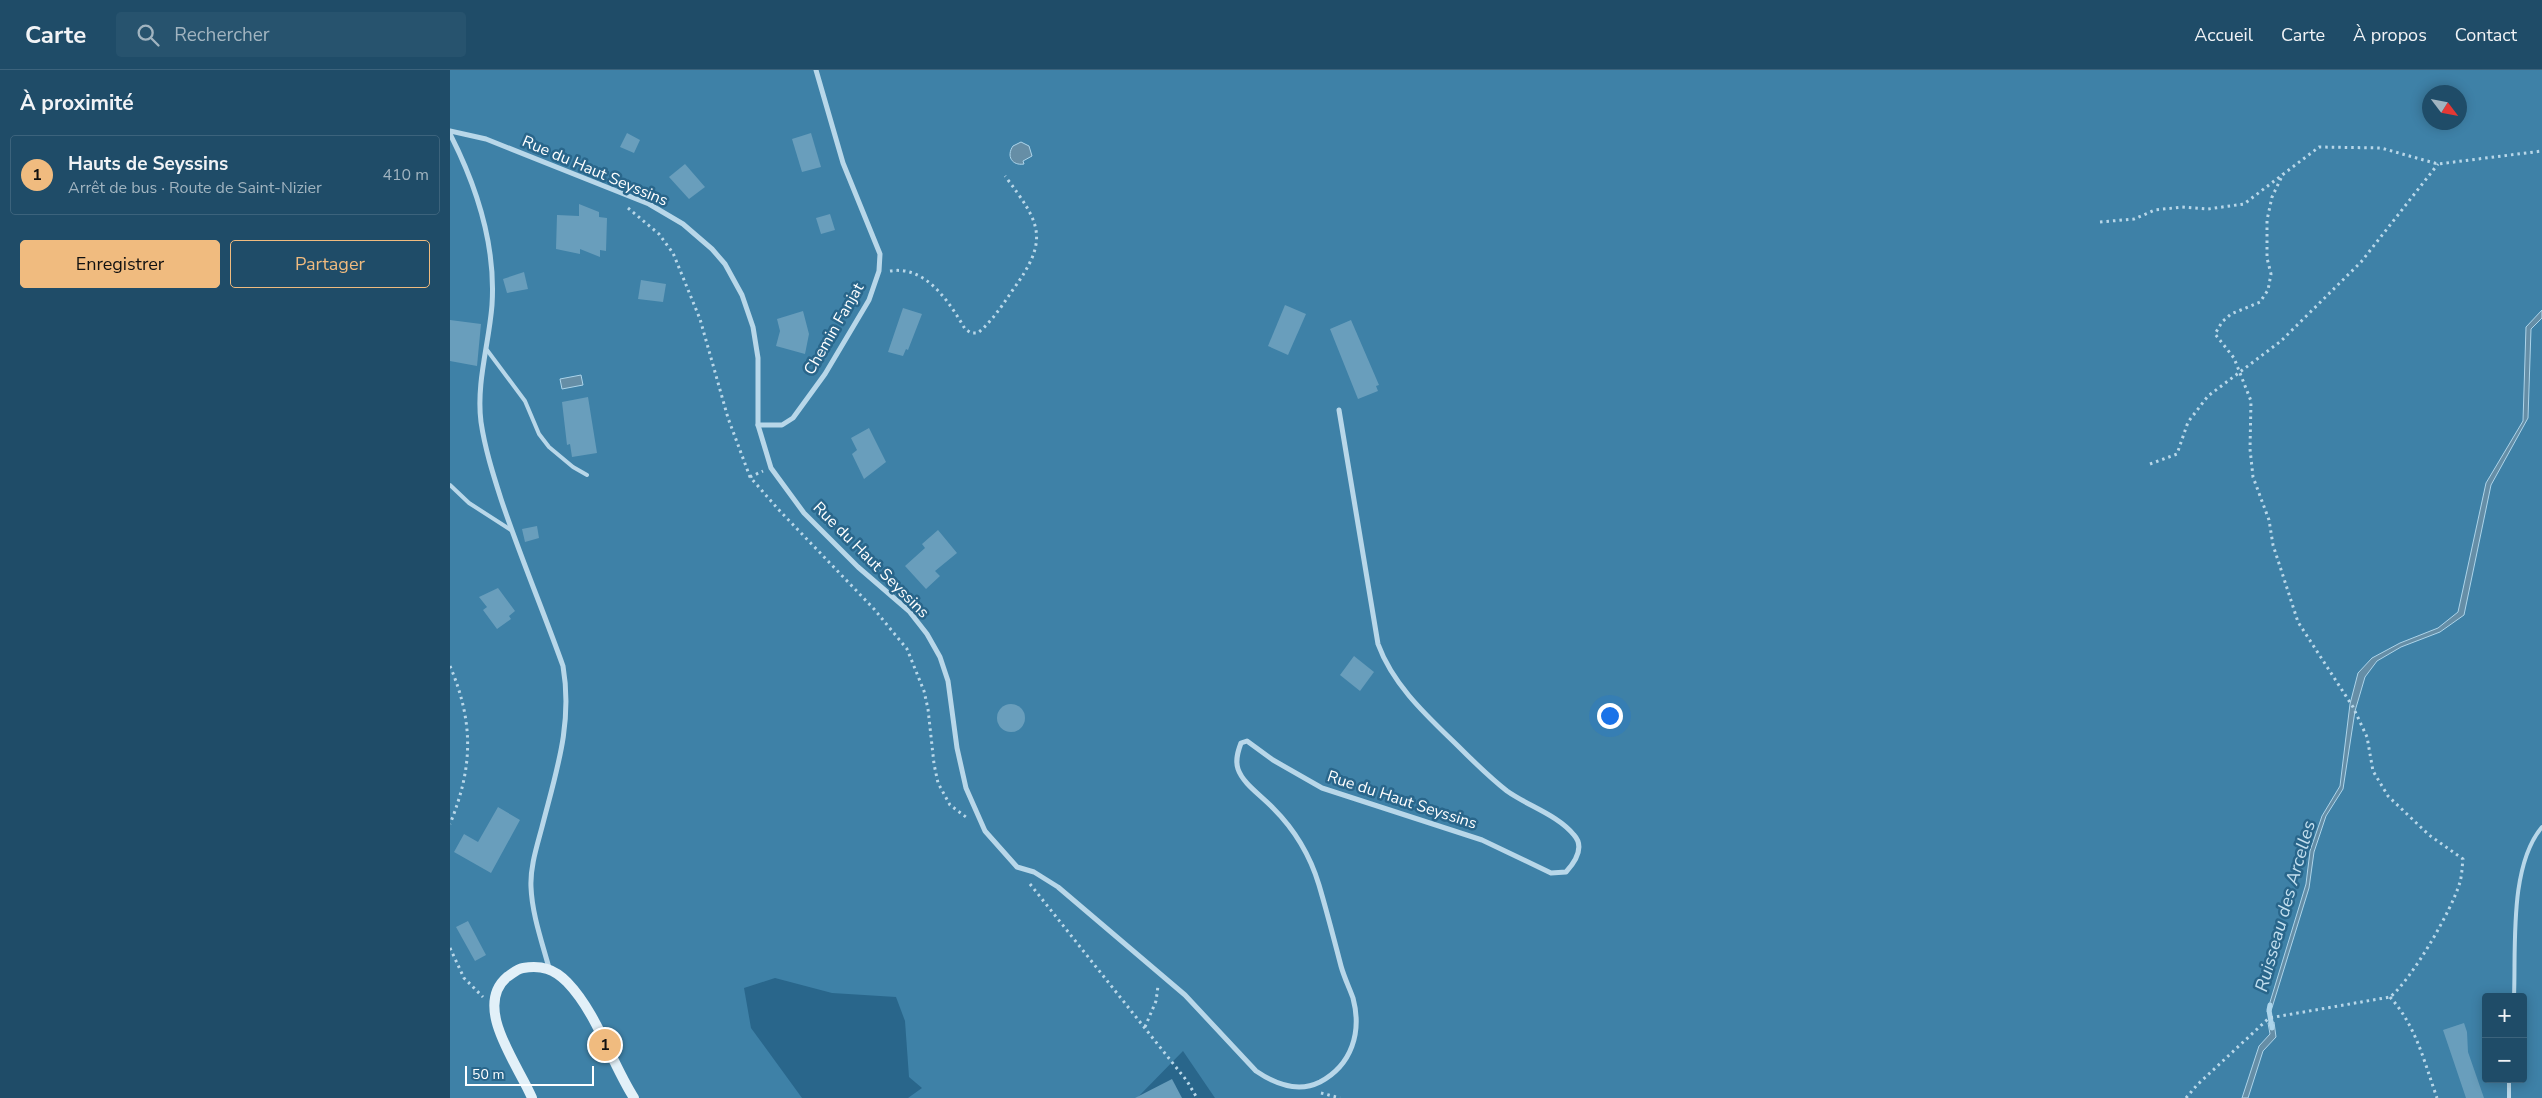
<!DOCTYPE html>
<html lang="fr">
<head>
<meta charset="utf-8">
<style>
	body { margin:0; font-family:"Nunito Sans",sans-serif; background:#27536e; color:#f1f3f6 }
	.controls { position:absolute; right:15px; bottom:15px; display:grid; overflow:hidden; border-radius:5px; box-shadow:0 2px 12px #0003 }
	.controls button { width:45px; height:45px; display:grid; place-items:center; padding:0; border:0; border-bottom:1px solid #3c637c; background:#1f4c68; color:#f1f3f6; font:25px sans-serif }
	.compass { position:absolute; left:1972px; top:15px; width:45px; height:45px; border-radius:50%; background:#1f4c68; box-shadow:0 2px 12px #0003; rotate:122deg }
	.scale { position:absolute; left:15px; bottom:12px; width:129px; box-sizing:border-box; padding-left:5px; border:2px solid #fff; border-top:0; font-size:14px; line-height:18px; white-space:nowrap; color:#fff; -webkit-text-stroke:4px #29668b; paint-order:stroke }
	.you { position:absolute; left:1159px; top:645px; width:18px; height:18px; margin:-12px; border:4px solid #fff; border-radius:50%; background:#1a73e8; box-shadow:0 0 0 8px #1a73e833 }
	.badge { display:grid; place-items:center; width:32px; height:32px; border-radius:50%; background:#f0bb7f; color:#111; font-size:16px; font-weight:700 }
	.pin { position:absolute; translate:-50% -50%; border:2px solid #fff; box-shadow:0 1px 5px #0006 }
	.list { margin:0; padding:0; list-style:none }
	h2 { display:flex; justify-content:space-between; align-items:center; height:65px; margin:0; padding:0 20px; font-size:21px }
	h2 small { font-size:16px; font-weight:400; color:#a1b4c0 }
	.list li { display:grid; grid-template-columns:32px 1fr auto; gap:15px; align-items:center; box-sizing:border-box; height:80px; margin:0 10px 10px; padding:0 10px; border:1px solid #3c637c; border-radius:5px }
	.list b { display:block; font-size:19px; white-space:nowrap }
	.list p { margin:0; font-size:16px; white-space:nowrap; color:#a1b4c0 }
	.list em { font-size:16px; font-style:normal; color:#a1b4c0 }
	.actions { display:flex; gap:10px; padding:15px 20px }
	.actions a { flex:1; padding:11px 0; border:1px solid #f0bb7f; border-radius:5px; text-align:center; font-size:18px; color:#f0bb7f }
	.actions .main { background:#f0bb7f; color:#111 }
	.icon { flex:none; width:28px; height:28px; fill:none; stroke:currentColor; stroke-width:2; stroke-linecap:round; stroke-linejoin:round }
	.map { position:relative; flex:none; width:2092px; height:1028px; overflow:hidden }
	header { display:flex; align-items:center; gap:30px; box-sizing:border-box; height:70px; padding:0 25px; background:#1f4c68; border-bottom:1px solid #3c637c }
	header strong { font-size:24px }
	nav { display:flex; gap:28px; margin-inline-start:auto; font-size:18px }
	.search { width:350px; height:45px; background:#27536e; display:flex; align-items:center; gap:12px; box-sizing:border-box; padding:0 18px; border-radius:5px; color:#a1b4c0; font-size:19px }
	main { display:flex }
	aside { flex:1; background:#1f4c68 }
	.map>svg:first-child { display:block }
	.green { fill:#3e81a7; fill-rule:evenodd }
	.water { fill:#668ea6; stroke:#acd4ea }
	.lines { fill:none; stroke-linecap:round; stroke-linejoin:round }
	.stream { stroke:#acd4ea; stroke-width:5 }
	.building { fill:#699ebc }
	.path { stroke:#b8d7e9; stroke-width:3; stroke-dasharray:2.5 4; stroke-linecap:butt }
	.service { stroke:#b8d7e9; stroke-width:4 }
	.minor { stroke:#b8d7e9; stroke-width:5 }
	.secondary { stroke:#e2f0f8; stroke-width:10 }
	.labels { text-anchor:middle; dominant-baseline:central; stroke-width:5; stroke-linejoin:round; paint-order:stroke }
	.street-label { font-size:16px; fill:#fff; stroke:#29668b }
	.water-label { font-size:18px; font-style:italic; fill:#c4e0f0; stroke:#29668b }
</style>
</head>
<body>
<header>
<strong>Carte</strong>
<div class="search"><svg class="icon" aria-label="search" viewBox="0 0 24 24"><circle cx="10" cy="10" r="6"/><path d="M15 15l6 6"/></svg>Rechercher</div>
<nav><a>Accueil</a><a>Carte</a><a>À propos</a><a>Contact</a></nav>
</header>
<main>
<aside>
<h2>À proximité<small></small></h2>
<ul class="list">
<li><span class="badge">1</span><div><b>Hauts de Seyssins</b><p>Arrêt de bus · Route de Saint-Nizier</p></div><em>410 m</em></li>
</ul>
<div class="actions"><a class="main">Enregistrer</a><a>Partager</a></div>
</aside>
<div class="map">
<svg width="2092" height="1028" viewBox="0 0 2092 1028">
	<rect width="100%" height="100%" fill="#29668b"/>
	<path class="green" d="M0 0H2092V1028H765L733 981 687 1028H458L472 1018 459 1007 455 951 446 927 382 923 325 908 294 918 301 958 352 1028H0ZM1980 22H2010V52H1980ZM2036 927H2073V1009H2036Z"/>
	<g class="water">
		<path d="M571 72 579 76 582 86 573 91 574 94C562 96 556 86 563 76Z"/>
		<polygon points="2092,240 2092,248 2081,259 2078,348 2041,415 2014,545 1990,562 1951,577 1927,591 1915,607 1905,641 1893,719 1876,746 1864,782 1859,818 1821,941 1817,942 1856,814 1860,781 1872,746 1890,716 1900,634 1908,603 1922,588 1950,573 1988,558 2008,542 2036,413 2073,351 2076,257"/>
		<polygon points="131,305 133,315 112,319 110,309"/>
		<polygon points="1824,952 1826,967 1813,981 1798,1028 1792,1028 1809,976 1820,964 1818,953"/>
	</g>
	<g class="lines">
		<polyline class="stream" points="1820,935 1819,940 1822,958"/>
	</g>
	<g class="building">
		<polygon points="177,63 190,70 184,83 170,77"/>
		<polygon points="361,63 371,97 352,102 342,69"/>
		<polygon points="235,94 255,117 239,129 219,107"/>
		<polygon points="129,134 149,142 149,147 157,148 156,181 150,180 150,187 130,179 130,184 106,179 107,145 129,146"/>
		<polygon points="380,144 385,160 371,164 366,148"/>
		<polygon points="74,202 78,219 57,223 53,209"/>
		<polygon points="191,210 216,214 213,232 188,229"/>
		<polygon points="835,235 856,244 838,285 818,276"/>
		<polygon points="453,238 472,244 458,280 456,279 453,286 438,282"/>
		<polygon points="353,241 359,264 355,284 326,276 330,261 327,249"/>
		<polygon points="0,250 31,254 27,296 0,291"/>
		<polygon points="901,250 929,315 926,316 928,321 908,329 880,259"/>
		<polygon points="138,327 147,383 122,387 120,374 117,375 112,332"/>
		<polygon points="419,358 436,392 414,409 402,384 407,380 401,368"/>
		<polygon points="87,456 89,468 75,472 72,459"/>
		<polygon points="488,460 507,483 485,501 490,506 476,519 455,496 475,478 472,474"/>
		<polygon points="48,518 65,541 59,546 61,549 47,559 33,540 37,537 29,527"/>
		<polygon points="904,586 924,602 910,621 890,605"/>
		<circle cx="561" cy="648" r="14"/>
		<polygon points="48,737 70,750 41,803 4,782 14,764 28,772"/>
		<polygon points="18,851 36,885 25,891 6,857"/>
		<polygon points="2014,953 2017,962 2018,982 2034,1028 2016,1028 1993,960"/>
		<polygon points="722,1009 732,1028 685,1028"/>
	</g>
	<g class="lines">
		<g class="path">
			<polyline points="178,138 209,164 223,183 250,249 278,348 300,407 328,439 424,539 457,579 474,621 478,639 484,694 488,713 500,735 516,747"/>
			<polyline points="1650,152 1684,149 1705,140 1732,137 1758,139 1794,134 1869,77 1931,78 1988,94 2092,81"/>
			<path d="M440 201C476 195 500 233 515 259L521 263H528C542 251 552 236 562 221 600 169 591 154 555 106"/>
			<polyline points="1700,394 1727,384 1738,352 1758,326 1831,271 1911,192 1988,94"/>
			<polyline points="300,407 313,401"/>
			<path d="M0 596C24 653 23 697 0 754"/>
			<polyline points="580,814 737,1011 747,1028"/>
			<polyline points="0,878 14,908 33,927"/>
			<path d="M1940 927C1966 956 1974 991 1987 1028"/>
			<polyline points="695,957 706,931 708,916"/>
			<polyline points="871,1023 890,1028"/>
			<path d="M1736 1028 1747 1015 1819 948 1940 927C1962 909 2002 840 2010 812 2012 805 2012 797 2013 789L1979 765 1938 726 1923 701 1917 667 1903 637 1848 552 1823 475 1819 450 1803 407 1800 379 1801 331 1784 288 1765 264 1772 252 1781 244 1810 232 1818 220 1821 204 1817 188V150L1822 127 1833 104"/>
		</g>
		<g class="service">
			<polyline points="37,280 75,331 89,364 99,377 123,397 137,405"/>
			<polyline points="0,415 19,433 61,460"/>
			<path d="M2064 927C2066 877 2059 796 2092 757"/>
			<polyline points="2059,1028 2059,1009"/>
		</g>
		<g class="minor">
			<path d="M0 61 36 69 199 134 233 154 262 179 275 194 292 225 303 257 308 288V355L321 398 354 443 408 497 459 541 477 564 490 587 498 611 507 678 516 718 535 761 567 797 584 802 608 817 735 925 806 1001C825 1014 848 1023 870 1012 902 995 912 962 903 928 899 917 894 907 891 896 884 869 877 842 869 815 860 785 845 760 823 738 812 726 793 714 788 699 785 690 788 681 791 673L797 671 823 690 872 718 1032 770 1101 803 1116 802C1125 792 1135 777 1124 765 1108 745 1078 736 1057 721 1039 707 1023 691 1007 675 976 645 943 615 928 574L889 340"/>
			<path d="M0 64C27 117 46 175 42 235 39 274 26 313 31 352 35 379 43 404 51 429 70 486 93 540 113 596 123 654 106 702 92 757 87 776 80 797 81 817 82 844 92 872 99 898"/>
			<polyline points="308,355 332,355 343,348 375,304 419,230 429,201 430,184 393,93 366,0"/>
		</g>
		<path class="secondary" d="M82 1028C69 996 22 937 57 907 63 903 67 899 73 898 92 895 104 899 117 912 147 943 161 992 184 1028"/>
	</g>
	<g class="labels">
		<g class="street-label">
			<text transform="translate(145 101) rotate(23)">Rue du Haut Seyssins</text>
			<text transform="translate(384 259) rotate(-60)">Chemin Fanjat</text>
			<text transform="translate(421 490) rotate(45)">Rue du Haut Seyssins</text>
			<text transform="translate(952 730) rotate(18)">Rue du Haut Seyssins</text>
		</g>
		<g class="water-label">
			<text transform="translate(1835 836) rotate(-74)">Ruisseau des Arcelles</text>
		</g>
	</g>
</svg>
<div class="controls">
<button>+</button>
<button>−</button>
</div>
<svg class="compass" viewBox="-18 -18 36 36"><path d="M0-13l5 13h-10z" fill="#e53935"/><path d="M0 13l5-13h-10z" fill="#a1b4c0"/></svg>
<div class="scale">50 m</div>
<div class="you"></div>
<div class="pin badge" style="left:155px;top:975px">1</div>
</div>
</main>
</body>
</html>
